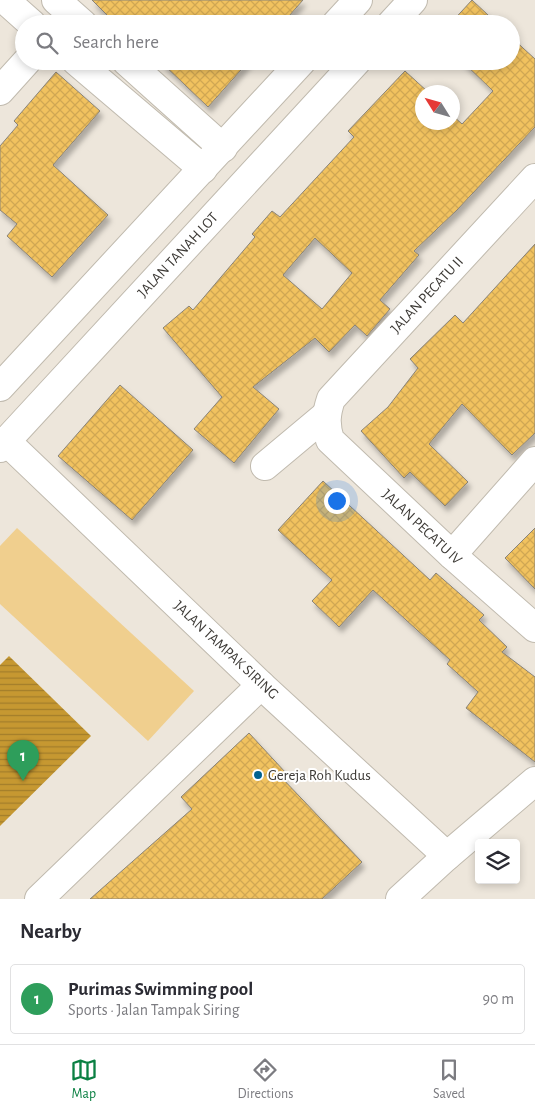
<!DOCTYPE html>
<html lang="en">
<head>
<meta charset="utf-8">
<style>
	body { margin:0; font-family:"Alegreya Sans",sans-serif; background:#f7f7f7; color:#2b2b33 }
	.controls { position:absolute; right:15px; bottom:15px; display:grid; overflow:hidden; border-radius:5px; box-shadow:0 2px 8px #0003 }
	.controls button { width:45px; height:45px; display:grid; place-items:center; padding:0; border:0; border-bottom:1px solid #e1e1e2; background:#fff; color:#2b2b33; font:25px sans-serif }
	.compass { position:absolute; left:415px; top:85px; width:45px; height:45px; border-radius:50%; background:#fff; box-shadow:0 2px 8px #0003; rotate:307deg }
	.you { position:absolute; left:336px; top:500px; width:18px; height:18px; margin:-12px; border:4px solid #fff; border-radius:50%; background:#1a73e8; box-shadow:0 0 0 8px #1a73e833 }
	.badge { display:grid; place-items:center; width:32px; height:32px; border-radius:50%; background:#0b8043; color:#fff; font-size:16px; font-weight:700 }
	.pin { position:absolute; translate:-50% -41px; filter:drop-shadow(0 1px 2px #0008) }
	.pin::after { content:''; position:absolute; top:26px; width:18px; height:15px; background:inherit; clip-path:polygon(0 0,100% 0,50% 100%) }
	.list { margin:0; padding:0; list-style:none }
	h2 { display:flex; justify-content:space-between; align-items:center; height:65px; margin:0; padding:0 20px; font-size:21px }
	h2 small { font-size:16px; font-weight:400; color:#7c7c81 }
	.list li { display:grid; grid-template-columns:32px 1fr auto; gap:15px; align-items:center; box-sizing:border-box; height:70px; margin:0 10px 10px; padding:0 10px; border:1px solid #e1e1e2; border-radius:5px }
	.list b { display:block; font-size:19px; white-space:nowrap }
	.list p { margin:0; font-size:16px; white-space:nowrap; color:#7c7c81 }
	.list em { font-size:16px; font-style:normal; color:#7c7c81 }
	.icon { flex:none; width:28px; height:28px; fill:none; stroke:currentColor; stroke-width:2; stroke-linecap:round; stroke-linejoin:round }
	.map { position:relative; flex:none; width:535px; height:899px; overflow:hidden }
	.search { position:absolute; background:#fff; box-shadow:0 2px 8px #0003; left:15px; right:15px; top:15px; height:55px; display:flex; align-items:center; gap:12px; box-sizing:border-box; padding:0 18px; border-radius:28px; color:#7c7c81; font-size:19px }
	.sheet { height:145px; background:#fff }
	nav { display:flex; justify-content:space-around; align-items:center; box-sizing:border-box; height:70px; border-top:1px solid #e1e1e2; background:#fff; font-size:14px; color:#7c7c81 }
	nav a { display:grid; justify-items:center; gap:2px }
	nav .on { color:#0b8043 }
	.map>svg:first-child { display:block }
	.garden { fill:#f0cf8e }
	.water { fill:url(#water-rules) }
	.building { fill:url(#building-cross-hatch); stroke:#898378; fill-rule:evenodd; filter:url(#shadow) }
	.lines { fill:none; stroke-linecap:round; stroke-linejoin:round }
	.minor-casing { stroke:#c0baae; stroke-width:30 }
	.minor { stroke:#fff; stroke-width:28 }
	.poi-dot { fill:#006190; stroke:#fff; stroke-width:2 }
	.labels { text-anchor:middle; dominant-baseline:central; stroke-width:4; stroke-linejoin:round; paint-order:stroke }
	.street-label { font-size:15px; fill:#3d3a36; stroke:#fff }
	.poi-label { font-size:15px; fill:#3d3a36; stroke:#fff; text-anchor:start }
</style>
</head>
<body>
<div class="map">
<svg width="535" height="899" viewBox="0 0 535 899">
	<defs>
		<pattern id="water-rules" width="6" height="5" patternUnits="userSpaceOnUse" patternTransform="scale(1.25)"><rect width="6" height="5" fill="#c69831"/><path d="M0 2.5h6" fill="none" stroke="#a27d2a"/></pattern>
		<pattern id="building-cross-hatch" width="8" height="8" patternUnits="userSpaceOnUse" patternTransform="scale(1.25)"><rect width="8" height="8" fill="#f1c25f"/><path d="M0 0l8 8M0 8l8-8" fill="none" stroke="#d0a753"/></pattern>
		<filter id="shadow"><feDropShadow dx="3" dy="5.5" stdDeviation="2.5" flood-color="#0004"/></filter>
	</defs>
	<rect width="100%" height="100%" fill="#ede6db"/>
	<polygon class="garden" points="17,528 194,691 148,741 0,604 0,546"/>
	<polygon class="water" points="9,656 91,736 0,826 0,665"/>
	<g class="building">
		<polygon points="92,0 303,0 282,24 116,24"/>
		<polygon points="472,0 488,15 497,24 450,24"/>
		<path d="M511 37 535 59V127L457 210 414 251 419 255 380 300 390 309 367 336 355 325 329 352 315 338 253 387 279 409 234 463 194 429 222 397 163 328 189 306 193 310 255 237 252 234 272 211 280 217 354 137 348 131 405 71 428 92H422V122H452V115L462 124 493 91 462 61H511ZM315 238 352 273 322 309 283 275Z"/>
		<polygon points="166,61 249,61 208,107 163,64"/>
		<polygon points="56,72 100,111 53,165 108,215 52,277 7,236 17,224 0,210 0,146 18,125 14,121"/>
		<polygon points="535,244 535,433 512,455 462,404 429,444 468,482 445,506 410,472 404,478 361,431 388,407 418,368 410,359 455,315 463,323"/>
		<polygon points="120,385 193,450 132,520 58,456"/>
		<polygon points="323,481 430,580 436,573 484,615 479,620 507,647 502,652 535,677 535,762 466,708 478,692 447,664 450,660 373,590 339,627 312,601 332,580 278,530"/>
		<polygon points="535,528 535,589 505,558"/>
		<polygon points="249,733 286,773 281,777 362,862 322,899 90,899 192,809 181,797"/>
	</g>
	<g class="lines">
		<g class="minor-casing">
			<g id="minor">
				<polyline points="5,0 32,24"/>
				<polyline points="56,0 83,24"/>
				<polyline points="336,24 358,0"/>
				<polyline points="391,24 413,0"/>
				<polyline points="76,61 203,169"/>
				<polyline points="126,61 223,148"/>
				<polyline points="0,91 27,61"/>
				<path d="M535 178 331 399C326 414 325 424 330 440L452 555 535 628"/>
				<polyline points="0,387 302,61"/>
				<polyline points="6,441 261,685 447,856 400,899"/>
				<polyline points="0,448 357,61"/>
				<polyline points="265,466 326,415"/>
				<polyline points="452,555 535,461"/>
				<polyline points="447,856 535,781"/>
				<polyline points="39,899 261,685"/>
			</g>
		</g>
		<use href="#minor" class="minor"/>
	</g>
	<circle class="poi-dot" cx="258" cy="775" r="5"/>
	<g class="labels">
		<g class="street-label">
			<text transform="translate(178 255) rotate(-47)">JALAN TANAH LOT</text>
			<text transform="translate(427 295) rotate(-47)">JALAN PECATU II</text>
			<text transform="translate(422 527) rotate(43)">JALAN PECATU IV</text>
			<text transform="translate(226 650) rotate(43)">JALAN TAMPAK SIRING</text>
		</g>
		<g class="poi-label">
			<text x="268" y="775">Gereja Roh Kudus</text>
		</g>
	</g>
</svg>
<div class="controls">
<button><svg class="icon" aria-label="layers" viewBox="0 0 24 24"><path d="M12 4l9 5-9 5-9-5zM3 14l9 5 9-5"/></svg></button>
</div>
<svg class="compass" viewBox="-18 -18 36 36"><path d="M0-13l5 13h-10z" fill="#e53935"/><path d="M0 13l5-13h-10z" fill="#7c7c81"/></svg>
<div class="you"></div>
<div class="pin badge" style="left:23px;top:781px;background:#2e9e5b">1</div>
<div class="search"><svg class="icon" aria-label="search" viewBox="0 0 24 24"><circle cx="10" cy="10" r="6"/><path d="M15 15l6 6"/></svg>Search here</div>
</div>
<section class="sheet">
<h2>Nearby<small></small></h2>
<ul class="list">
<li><span class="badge" style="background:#2e9e5b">1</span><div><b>Purimas Swimming pool</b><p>Sports · Jalan Tampak Siring</p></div><em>90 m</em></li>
</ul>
</section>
<nav>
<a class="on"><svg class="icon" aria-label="map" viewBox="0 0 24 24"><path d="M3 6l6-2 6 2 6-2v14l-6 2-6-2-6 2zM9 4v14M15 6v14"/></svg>Map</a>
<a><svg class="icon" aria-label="directions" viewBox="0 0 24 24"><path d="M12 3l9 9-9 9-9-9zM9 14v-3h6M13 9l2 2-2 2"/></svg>Directions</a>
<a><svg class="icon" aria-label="saved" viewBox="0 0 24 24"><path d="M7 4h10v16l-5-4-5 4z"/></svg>Saved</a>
</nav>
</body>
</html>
